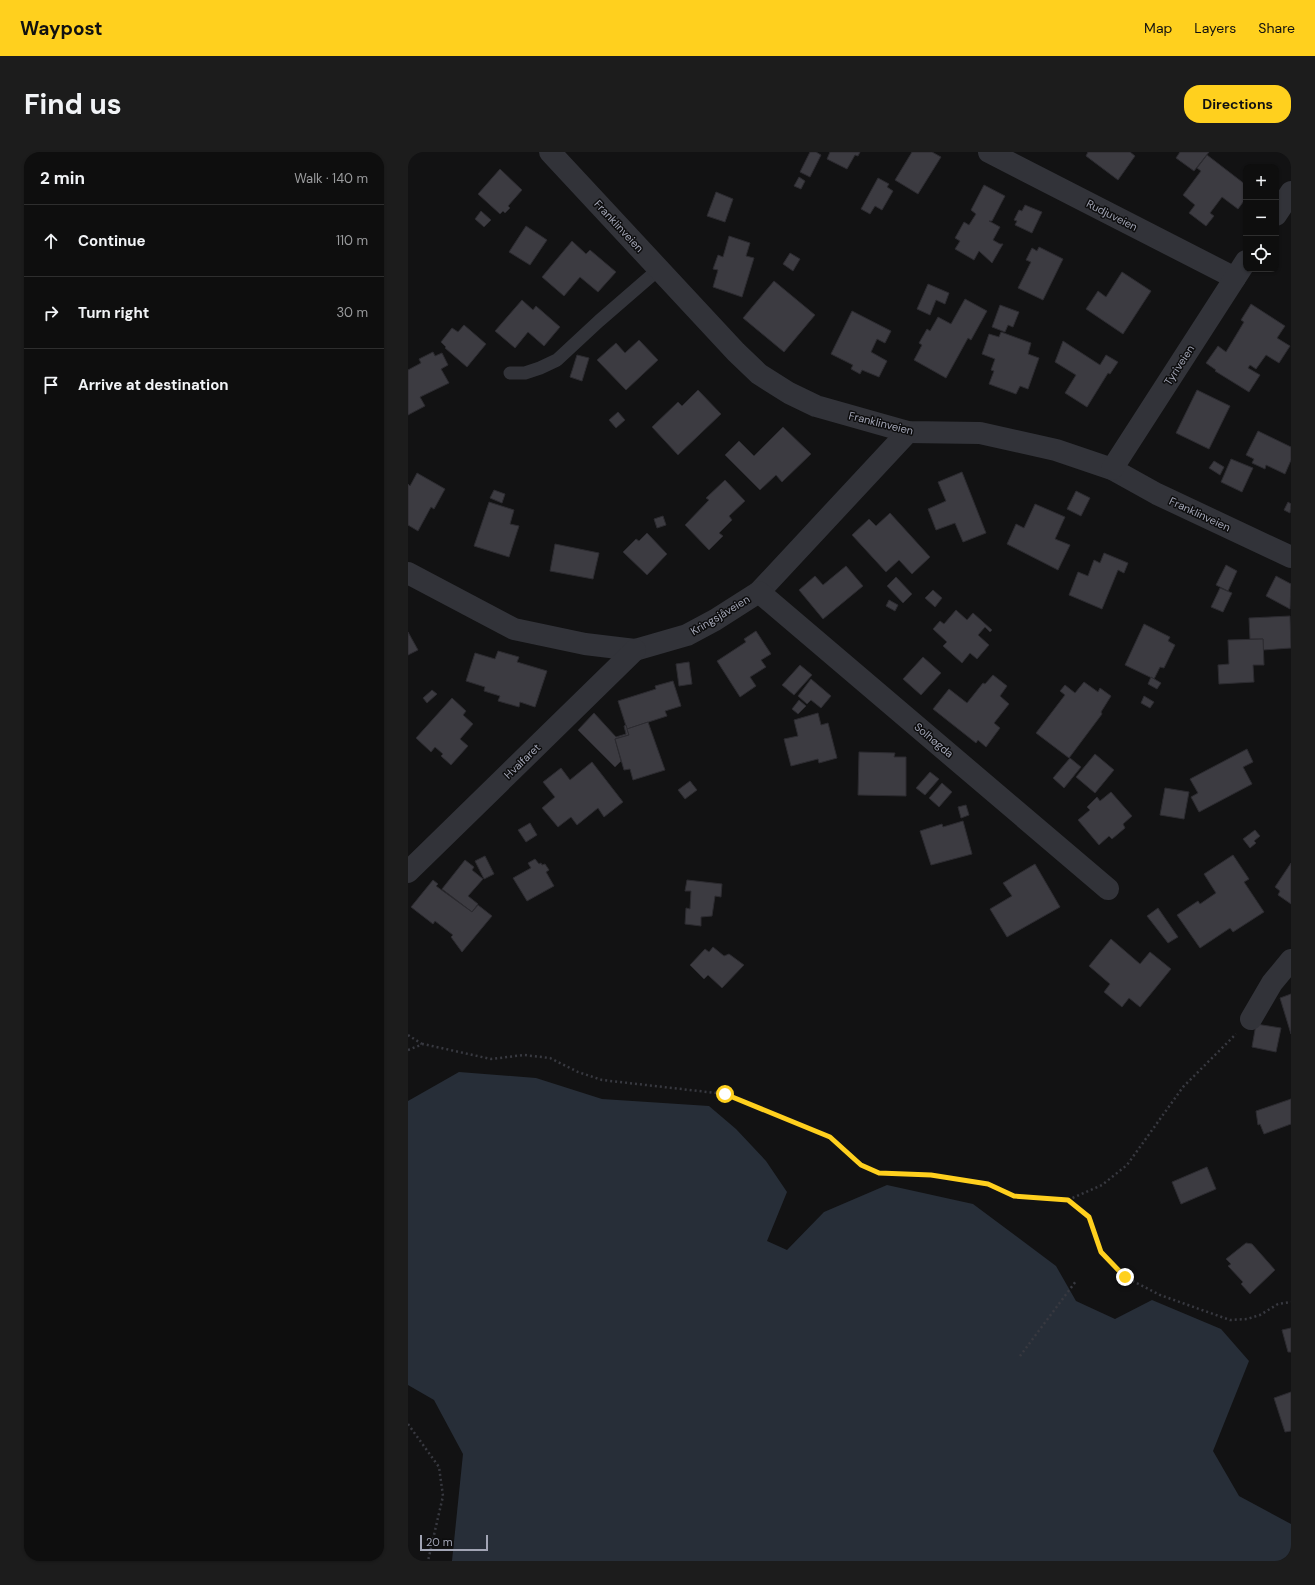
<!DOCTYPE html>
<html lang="en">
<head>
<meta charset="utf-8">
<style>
	body { margin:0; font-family:"DM Sans",sans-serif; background:#1c1c1c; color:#f1f3f6 }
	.controls { position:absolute; right:12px; top:12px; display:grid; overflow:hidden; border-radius:8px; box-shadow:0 1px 3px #0004 }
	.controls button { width:36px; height:36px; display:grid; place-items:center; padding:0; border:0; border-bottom:1px solid #2e2e2e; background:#0e0e0e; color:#f1f3f6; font:20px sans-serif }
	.scale { position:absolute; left:12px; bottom:10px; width:68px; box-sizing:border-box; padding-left:4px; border:2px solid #a2a5b5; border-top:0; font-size:11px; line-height:14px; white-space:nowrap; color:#a2a5b5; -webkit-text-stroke:3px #0d0d0e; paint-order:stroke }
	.stop { position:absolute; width:12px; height:12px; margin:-9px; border:3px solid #ffd01e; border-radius:50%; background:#fff }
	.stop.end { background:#ffd01e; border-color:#fff; box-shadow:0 1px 4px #0008 }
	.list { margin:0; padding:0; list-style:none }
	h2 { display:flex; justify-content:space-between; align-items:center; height:52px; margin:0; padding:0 16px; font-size:17px }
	h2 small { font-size:13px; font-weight:400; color:#9b9c9e }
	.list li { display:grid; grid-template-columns:26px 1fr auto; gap:12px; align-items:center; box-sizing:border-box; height:72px; padding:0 16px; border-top:1px solid #2e2e2e }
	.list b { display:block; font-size:15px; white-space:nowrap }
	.list em { font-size:13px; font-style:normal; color:#9b9c9e }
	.icon { flex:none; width:22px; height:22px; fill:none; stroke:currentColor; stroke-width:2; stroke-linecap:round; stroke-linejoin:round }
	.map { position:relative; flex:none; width:883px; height:1409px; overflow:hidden; border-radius:16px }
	header { display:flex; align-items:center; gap:24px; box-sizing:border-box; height:56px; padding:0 20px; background:#ffd01e; color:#111 }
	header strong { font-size:19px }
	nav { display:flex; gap:22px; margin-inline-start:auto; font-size:14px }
	.intro { display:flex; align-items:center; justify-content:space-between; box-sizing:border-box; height:96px; padding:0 24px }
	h1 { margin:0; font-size:28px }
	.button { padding:10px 18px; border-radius:16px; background:#ffd01e; color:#111; font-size:14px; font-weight:700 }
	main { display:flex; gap:24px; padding:0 24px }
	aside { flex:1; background:#0e0e0e; border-radius:16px; box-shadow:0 1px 3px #0004 }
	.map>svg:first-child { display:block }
	.water { fill:#272e38 }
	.building { fill:#3c3b41; stroke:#2c2b30 }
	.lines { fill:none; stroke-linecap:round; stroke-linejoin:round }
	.path { stroke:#383940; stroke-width:2.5; stroke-dasharray:2 3; stroke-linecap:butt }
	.lane { stroke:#323339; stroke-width:13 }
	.street { stroke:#323339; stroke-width:22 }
	.route { stroke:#ffd01e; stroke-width:5 }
	.labels { text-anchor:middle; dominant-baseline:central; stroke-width:3; stroke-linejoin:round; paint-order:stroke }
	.street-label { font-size:11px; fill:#a2a5b5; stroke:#0d0d0e }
</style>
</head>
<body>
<header>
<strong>Waypost</strong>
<nav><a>Map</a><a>Layers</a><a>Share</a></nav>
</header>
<div class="intro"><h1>Find us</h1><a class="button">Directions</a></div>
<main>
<aside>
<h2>2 min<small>Walk · 140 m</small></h2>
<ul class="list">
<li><svg class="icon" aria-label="ahead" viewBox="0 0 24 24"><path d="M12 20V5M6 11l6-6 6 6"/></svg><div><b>Continue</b></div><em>110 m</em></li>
<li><svg class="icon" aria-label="right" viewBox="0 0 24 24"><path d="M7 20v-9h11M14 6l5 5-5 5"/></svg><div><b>Turn right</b></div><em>30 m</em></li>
<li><svg class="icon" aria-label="arrive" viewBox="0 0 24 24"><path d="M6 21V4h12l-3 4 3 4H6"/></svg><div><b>Arrive at destination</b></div></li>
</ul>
</aside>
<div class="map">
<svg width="883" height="1409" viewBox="0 0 883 1409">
	<rect width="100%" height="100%" fill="#121213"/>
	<polygon class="water" points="51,920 128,926 194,947 301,954 328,977 358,1009 379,1040 359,1089 379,1098 416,1060 479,1033 565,1052 648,1114 668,1149 707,1167 744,1148 813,1177 841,1209 805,1299 831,1344 883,1372 883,1409 44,1409 55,1302 26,1248 0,1233 0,949"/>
	<g class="building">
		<polygon points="402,0 408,0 413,3 402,25 392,20"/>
		<polygon points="422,0 452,0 450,4 447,3 439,17 419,7"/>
		<polygon points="504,0 524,0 533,5 510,42 487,28"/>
		<polygon points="680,0 722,0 727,4 710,28 678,4"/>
		<polygon points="772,0 801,0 786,19 768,6"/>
		<polygon points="799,3 838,33 838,46 830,57 814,45 802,61 806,64 798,74 781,61 787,53 775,43 793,19 789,16"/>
		<polygon points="92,17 114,38 100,54 102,56 97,61 95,59 92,62 70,42"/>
		<polygon points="391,25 397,29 393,37 386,34"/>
		<polygon points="470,26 481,32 479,35 485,39 474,58 467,54 462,62 453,57"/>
		<polygon points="576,33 597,44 584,69 581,69 592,75 585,88 592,92 595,92 584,111 571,99 566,108 547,97 552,89 547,86 556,70 561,73 568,62 563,58"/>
		<polygon points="308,40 325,47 317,70 299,64"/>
		<polygon points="617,53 634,60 624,81 607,73 609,69 606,68 611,58 614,59"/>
		<polygon points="73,59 83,68 76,75 67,67"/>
		<polygon points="118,74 139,88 122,113 101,100"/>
		<polygon points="321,84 342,91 338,104 346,106 334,145 305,135 310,118 305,117 310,103 315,105"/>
		<polygon points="164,89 178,102 182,98 208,120 190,140 172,125 156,144 134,125"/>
		<polygon points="631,95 655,107 635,148 610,136 623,110 618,108 624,96 629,99"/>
		<polygon points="382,101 392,107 385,119 375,112"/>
		<polygon points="714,120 743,139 715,182 678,157 690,139 698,145"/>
		<polygon points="366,129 407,163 376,200 335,166"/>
		<polygon points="520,132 541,141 537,152 528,148 522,163 509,157"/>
		<polygon points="557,147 579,159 563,188 560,186 538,226 506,208 514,193 511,191 519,177 522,179 530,165 543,172"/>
		<polygon points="114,148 125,158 128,154 152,175 136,194 120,180 107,196 87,179"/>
		<polygon points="843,152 877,174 869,186 882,194 871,211 858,203 848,217 842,213 840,216 852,223 841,240 807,219 808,218 798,211 810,194 818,200 836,170 833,168"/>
		<polygon points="592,153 611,160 605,175 600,173 597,180 584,175"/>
		<polygon points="444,159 483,179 477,191 469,187 463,200 479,209 471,225 454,218 452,222 443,217 445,213 423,202"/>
		<polygon points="56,173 78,192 59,215 37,196 38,195 33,190 44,176 50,180"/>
		<polygon points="593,180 623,191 620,202 631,206 620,237 612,234 608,242 581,232 586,219 583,218 587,207 574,202 581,182 591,185"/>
		<polygon points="231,188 250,208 218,238 189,208 208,191 217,201"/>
		<polygon points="655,189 692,213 698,203 710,210 702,222 700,221 679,255 657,241 668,223 647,210"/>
		<polygon points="25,200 27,204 34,201 40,213 33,217 41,231 12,245 17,254 0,263 0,218 13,211 11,207"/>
		<polygon points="169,203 181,206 174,229 162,225"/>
		<polygon points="290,238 313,262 270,303 244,275 270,250 274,254"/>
		<polygon points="789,238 822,254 801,297 768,281"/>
		<polygon points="210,260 217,268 208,276 201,268"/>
		<polygon points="375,275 403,302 374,330 368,323 352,338 317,303 331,289 346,304"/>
		<polygon points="850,279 883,295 883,308 877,322 858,313 857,317 844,311 846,307 838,303"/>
		<polygon points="823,307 845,316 834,340 813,330"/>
		<polygon points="806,309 816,315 812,323 801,316"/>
		<polygon points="554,320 578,381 555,390 547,371 528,378 520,357 538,349 530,330"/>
		<polygon points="9,321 37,337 26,357 23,355 10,379 0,373 0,332 2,334"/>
		<polygon points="317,328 337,349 321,364 324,368 311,381 315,384 301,398 277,373 301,348 298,346"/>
		<polygon points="86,338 97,342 94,351 82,346"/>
		<polygon points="668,339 682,346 673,364 659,357"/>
		<polygon points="81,350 106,358 102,372 111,374 101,405 66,394"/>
		<polygon points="880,350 883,352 882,361 876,358"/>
		<polygon points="627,352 657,365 647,387 662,393 650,418 599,392 608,372 616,376"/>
		<polygon points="482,361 522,405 504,422 491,408 478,420 444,383 461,367 468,374"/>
		<polygon points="255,364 258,373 249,376 246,367"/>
		<polygon points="239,381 259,402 239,423 215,400 228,387 231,389"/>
		<polygon points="147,392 191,401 185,427 142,419"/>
		<polygon points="696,401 720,411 716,421 710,418 694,457 661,443 670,420 680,424 686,408 692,411"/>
		<polygon points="818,413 829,419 820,439 808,433"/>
		<polygon points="438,414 455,434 415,467 391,438 407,424 415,433"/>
		<polygon points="868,424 883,432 882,457 858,444"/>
		<polygon points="488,425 504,442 495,451 479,434"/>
		<polygon points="812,436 824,441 815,460 803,455"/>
		<polygon points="525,438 534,446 527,455 517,446"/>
		<polygon points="481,448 490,453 487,459 478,454"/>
		<polygon points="548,458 559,468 565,461 584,478 582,480 577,475 570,483 581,493 569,507 562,501 554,511 535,494 539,490 525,477 532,469 536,472"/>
		<polygon points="882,464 883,496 855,498 855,487 842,487 841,466"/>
		<polygon points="736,472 762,485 760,489 767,493 756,516 752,515 746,527 717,513"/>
		<polygon points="348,479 363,502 353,508 358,515 342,525 348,534 332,545 309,509 338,490 336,487"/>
		<polygon points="0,480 10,498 0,503"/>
		<polygon points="855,487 856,513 845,513 846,530 811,532 810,513 821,512 820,488"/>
		<polygon points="90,499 111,505 109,510 139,519 127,555 112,550 111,555 90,549 92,544 76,539 77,535 58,529 67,501 87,507"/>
		<polygon points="515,505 533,521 513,543 495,527"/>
		<polygon points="281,510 284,532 271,534 268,512"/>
		<polygon points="392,513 404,523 386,543 374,533"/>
		<polygon points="585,523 599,534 592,544 601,552 586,571 592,576 578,595 570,588 568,591 525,557 541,537 559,551 575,531 577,532"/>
		<polygon points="743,525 753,531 749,537 740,532"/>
		<polygon points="403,527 423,544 413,556 403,548 399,552 390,544"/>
		<polygon points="265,529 273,554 257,559 259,564 219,577 210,549 248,537 247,534"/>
		<polygon points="676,530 690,540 692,536 703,544 693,560 694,562 661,606 628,581 657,543 652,539 657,533 667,541"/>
		<polygon points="24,538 29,542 19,551 15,546"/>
		<polygon points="736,544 746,550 742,556 733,551"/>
		<polygon points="44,546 58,559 55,563 65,572 52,587 60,594 43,613 33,604 35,602 27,595 23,600 8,586"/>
		<polygon points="391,548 398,554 390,562 384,557"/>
		<polygon points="186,561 208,585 218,582 216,574 218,573 221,583 207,587 213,609 207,615 170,578"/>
		<polygon points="410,561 413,573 420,571 429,606 411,611 410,607 383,614 376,587 390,584 386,568"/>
		<polygon points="240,570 257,618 225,628 222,617 216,618 207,587 221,583 219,577"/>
		<polygon points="839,597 845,610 835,615 844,632 791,660 783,645 790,641 782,627"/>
		<polygon points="451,600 487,601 486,605 498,605 498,644 450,643"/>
		<polygon points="687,602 706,618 687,641 668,625"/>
		<polygon points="662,606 673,615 656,636 645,626"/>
		<polygon points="184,610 215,650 196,665 190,656 169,673 163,665 150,675 134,656 147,645 135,630 153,616 162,628"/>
		<polygon points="522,620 531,627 517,643 508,636"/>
		<polygon points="282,629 289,638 277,647 270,638"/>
		<polygon points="534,631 544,640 531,655 521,646"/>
		<polygon points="757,636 781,640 776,667 752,663"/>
		<polygon points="703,640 724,664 715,672 717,676 704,687 701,684 691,693 670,668 682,658 679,655 689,645 692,649"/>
		<polygon points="558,653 561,663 553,666 550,655"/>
		<polygon points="555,669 564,702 523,713 512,679 534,672 535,675"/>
		<polygon points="122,671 129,683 118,690 110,678"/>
		<polygon points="847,678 852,684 846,689 848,691 842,696 835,687"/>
		<polygon points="825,703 841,727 836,730 856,760 825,780 822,776 792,796 769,763 790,749 792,752 808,741 796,722"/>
		<polygon points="77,704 86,722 76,727 67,709"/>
		<polygon points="127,707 131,712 133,711 134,713 137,712 141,718 138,720 146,734 119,749 105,726 123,716 120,711"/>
		<polygon points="57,708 66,715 64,718 75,727 60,744 70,752 64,760 34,737"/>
		<polygon points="883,711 883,752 870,743 872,739 867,735"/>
		<polygon points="627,712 652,755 599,785 582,757 604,744 595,731"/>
		<polygon points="25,728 30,732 28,734 64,760 70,753 84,764 54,800 43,785 45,783 27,769 25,772 3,755"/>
		<polygon points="279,728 314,732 313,745 307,744 304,764 293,765 293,774 277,772 278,756 282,757 283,739 277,739"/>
		<polygon points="750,756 770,785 760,791 739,764"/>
		<polygon points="703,787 732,812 742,800 763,817 732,855 721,846 714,855 696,840 702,832 681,814"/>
		<polygon points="305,795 316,804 321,802 336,813 314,836 300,823 296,827 282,813 297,797 301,800"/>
		<polygon points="883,842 883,882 872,846"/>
		<polygon points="848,872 873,876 868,900 844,895"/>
		<polygon points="883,947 883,972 856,982 852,972 850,973 848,959"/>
		<polygon points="799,1015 808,1037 773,1052 764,1030"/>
		<polygon points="838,1091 844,1092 867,1118 842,1142 833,1132 835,1130 820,1114 823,1112 818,1107"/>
		<polygon points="883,1176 883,1200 880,1200 874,1178"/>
		<polygon points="883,1240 883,1279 877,1280 866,1246"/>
	</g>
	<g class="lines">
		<g class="path">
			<polyline points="0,883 14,892"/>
			<polyline points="0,898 15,892 83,907 116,903 142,906 170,920 194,928 317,942 422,985 453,1013 471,1021 523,1023 580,1033 605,1044 660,1048 681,1065 693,1100 717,1125 752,1143 822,1168 839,1167 852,1163 870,1152 883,1150"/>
			<polyline points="660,1048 694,1033 719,1013 775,935 828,882"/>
			<polyline points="612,1204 668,1129"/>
			<polyline points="0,1272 31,1315 35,1344 20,1409"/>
		</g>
		<polyline class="lane" points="102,221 117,221 132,216 149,208 191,169 251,117"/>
		<g class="street">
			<polyline points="142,0 328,200 351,222 381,241 408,254 500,280 572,281 648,298 704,317 749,342 883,405"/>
			<polyline points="581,0 827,126"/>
			<polyline points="868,63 883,40"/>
			<polyline points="704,317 838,109"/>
			<polyline points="0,421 106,477 177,492 227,498 279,483 307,468 351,440 500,280"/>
			<polyline points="351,440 700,737"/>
			<polyline points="0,720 227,498"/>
			<polyline points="843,867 864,831 883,808"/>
		</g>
	</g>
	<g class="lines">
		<polyline class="route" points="317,942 422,985 453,1013 471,1021 523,1023 580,1032 606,1044 660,1048 681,1065 693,1100 717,1125"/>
	</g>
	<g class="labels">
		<g class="street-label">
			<text transform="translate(704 63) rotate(27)">Rudjuveien</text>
			<text transform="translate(211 74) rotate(47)">Franklinveien</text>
			<text transform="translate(771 213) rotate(-57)">Tyriveien</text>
			<text transform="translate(473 271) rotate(14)">Franklinveien</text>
			<text transform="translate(792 362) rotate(25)">Franklinveien</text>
			<text transform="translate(312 463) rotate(-31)">Kringsjåveien</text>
			<text transform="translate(526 588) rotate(40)">Solhøgda</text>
			<text transform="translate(114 609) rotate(-44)">Hvalfaret</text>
		</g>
	</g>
</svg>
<div class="controls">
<button>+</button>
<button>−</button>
<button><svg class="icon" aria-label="locate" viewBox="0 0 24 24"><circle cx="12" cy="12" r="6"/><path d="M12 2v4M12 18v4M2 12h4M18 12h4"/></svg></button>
</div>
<div class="scale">20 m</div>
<div class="stop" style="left:317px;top:942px"></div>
<div class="stop end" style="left:717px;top:1125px"></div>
</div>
</main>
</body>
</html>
